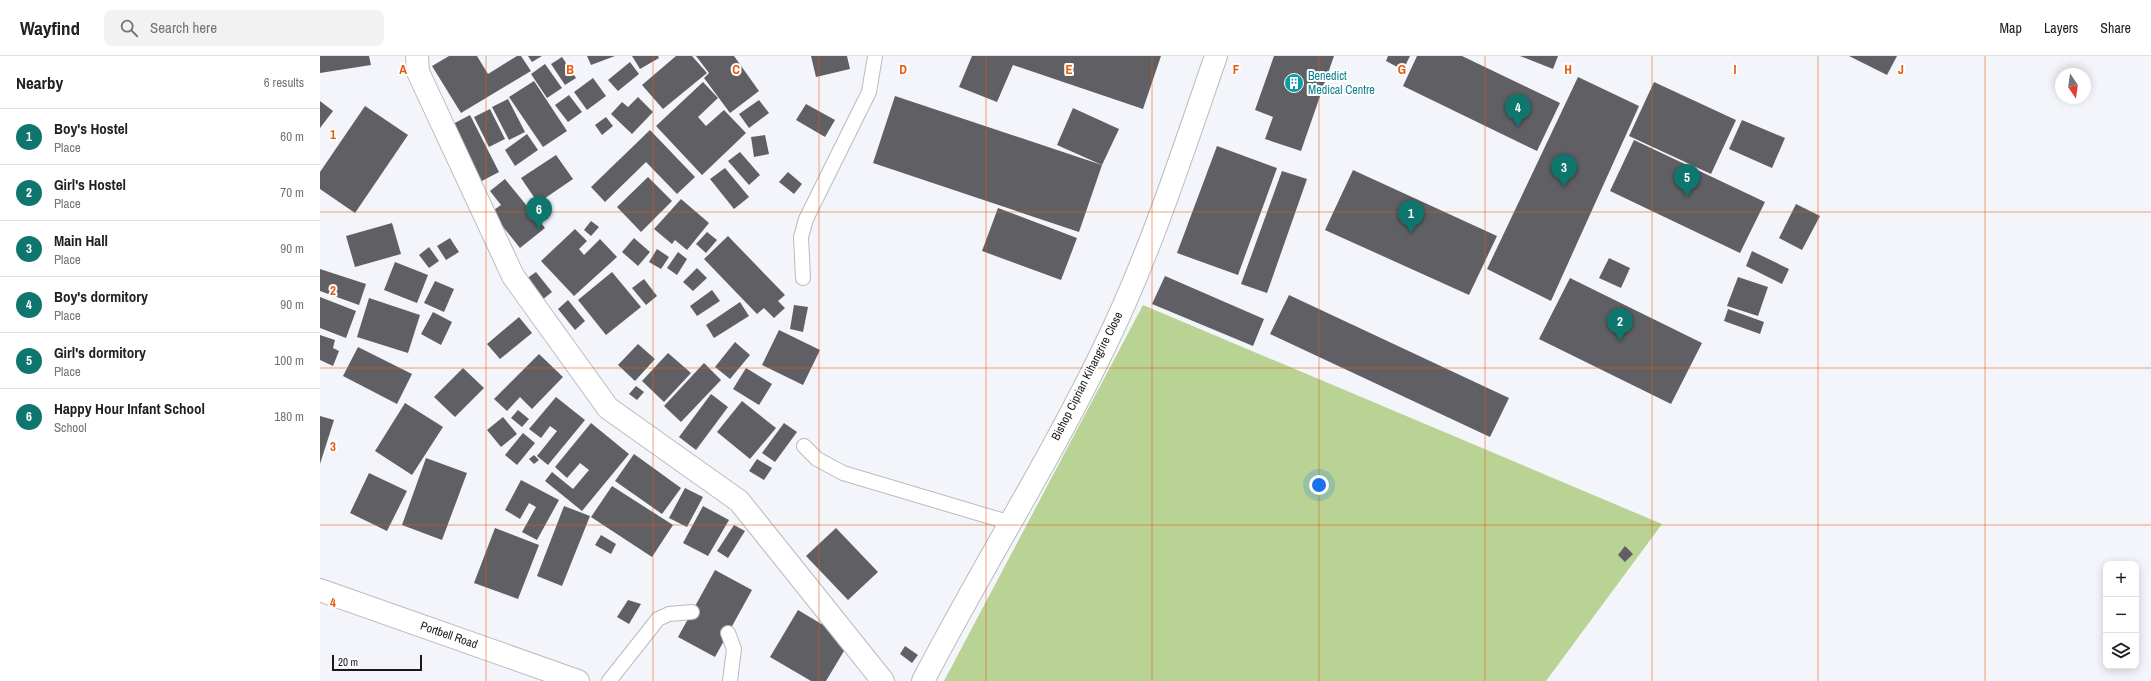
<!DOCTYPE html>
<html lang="en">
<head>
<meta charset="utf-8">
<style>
	body { margin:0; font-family:"Archivo Narrow",sans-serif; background:#f2f2f2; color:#202124 }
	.controls { position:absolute; right:12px; bottom:12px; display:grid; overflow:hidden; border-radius:8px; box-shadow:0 2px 10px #0003 }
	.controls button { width:36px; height:36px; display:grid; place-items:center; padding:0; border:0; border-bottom:1px solid #e0e0e0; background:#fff; color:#202124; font:20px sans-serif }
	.compass { position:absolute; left:1735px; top:12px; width:36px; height:36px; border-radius:50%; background:#fff; box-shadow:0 2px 10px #0003; rotate:167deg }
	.scale { position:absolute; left:12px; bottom:10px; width:90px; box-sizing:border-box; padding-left:4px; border:2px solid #19191b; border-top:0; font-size:11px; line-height:14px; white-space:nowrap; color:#19191b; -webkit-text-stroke:3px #fff; paint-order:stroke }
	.you { position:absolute; left:999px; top:429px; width:14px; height:14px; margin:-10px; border:3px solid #fff; border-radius:50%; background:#1a73e8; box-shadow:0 0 0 6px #1a73e833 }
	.badge { display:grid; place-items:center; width:26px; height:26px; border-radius:50%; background:#0f766e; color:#fff; font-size:13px; font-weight:700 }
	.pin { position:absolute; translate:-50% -33px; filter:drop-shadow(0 1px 2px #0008) }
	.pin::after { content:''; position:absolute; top:21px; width:14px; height:12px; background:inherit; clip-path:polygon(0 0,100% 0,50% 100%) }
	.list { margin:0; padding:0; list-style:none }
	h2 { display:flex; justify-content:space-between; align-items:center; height:52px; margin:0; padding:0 16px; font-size:17px }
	h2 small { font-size:13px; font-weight:400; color:#757577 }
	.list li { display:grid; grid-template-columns:26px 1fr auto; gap:12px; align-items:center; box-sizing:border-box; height:56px; padding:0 16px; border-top:1px solid #e0e0e0 }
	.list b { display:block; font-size:15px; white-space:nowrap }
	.list p { margin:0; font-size:13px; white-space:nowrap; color:#757577 }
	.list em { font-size:13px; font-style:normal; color:#757577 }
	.icon { flex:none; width:22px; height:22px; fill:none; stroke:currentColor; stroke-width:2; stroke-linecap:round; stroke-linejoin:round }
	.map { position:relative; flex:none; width:1831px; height:625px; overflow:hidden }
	header { display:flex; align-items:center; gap:24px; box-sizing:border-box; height:56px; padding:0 20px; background:#fff; border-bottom:1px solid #e0e0e0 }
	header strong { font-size:19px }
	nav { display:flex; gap:22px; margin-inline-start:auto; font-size:14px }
	.search { width:280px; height:36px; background:#f2f2f2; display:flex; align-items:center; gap:10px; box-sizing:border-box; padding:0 14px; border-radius:8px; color:#757577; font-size:15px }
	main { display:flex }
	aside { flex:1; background:#fff }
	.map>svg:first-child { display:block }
	.green { fill:#b8d394 }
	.building { fill:#606064 }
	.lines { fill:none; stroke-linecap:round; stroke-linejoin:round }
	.service-casing { stroke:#b9bbbf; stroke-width:16 }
	.minor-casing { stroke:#b9bbbf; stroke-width:24 }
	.secondary-casing { stroke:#b9bbbf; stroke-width:24 }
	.service { stroke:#fff; stroke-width:14 }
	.minor { stroke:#fff; stroke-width:22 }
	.secondary { stroke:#fff; stroke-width:22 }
	.grid { fill:none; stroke:#e8590c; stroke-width:1; stroke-opacity:0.55 }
	.labels { text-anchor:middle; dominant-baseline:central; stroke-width:4; stroke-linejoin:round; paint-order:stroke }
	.culture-label { font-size:12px; fill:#0d838f; stroke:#fff; text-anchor:start }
	.street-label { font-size:12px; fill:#19191b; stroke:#fff }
	.grid-label { font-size:13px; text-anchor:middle; font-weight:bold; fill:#e8590c; stroke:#fff; stroke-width:4; stroke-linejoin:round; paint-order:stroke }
</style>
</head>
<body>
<header>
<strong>Wayfind</strong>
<div class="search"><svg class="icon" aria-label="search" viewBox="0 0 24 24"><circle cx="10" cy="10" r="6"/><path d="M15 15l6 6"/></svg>Search here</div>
<nav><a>Map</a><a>Layers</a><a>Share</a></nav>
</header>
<main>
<aside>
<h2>Nearby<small>6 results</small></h2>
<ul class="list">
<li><span class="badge">1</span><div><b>Boy's Hostel</b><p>Place</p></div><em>60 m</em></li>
<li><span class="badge">2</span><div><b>Girl's Hostel</b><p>Place</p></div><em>70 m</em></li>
<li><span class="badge">3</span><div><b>Main Hall</b><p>Place</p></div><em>90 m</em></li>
<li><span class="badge">4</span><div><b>Boy's dormitory</b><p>Place</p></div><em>90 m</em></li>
<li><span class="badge">5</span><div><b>Girl's dormitory</b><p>Place</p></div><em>100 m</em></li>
<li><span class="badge">6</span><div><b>Happy Hour Infant School</b><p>School</p></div><em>180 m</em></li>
</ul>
</aside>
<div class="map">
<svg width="1831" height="625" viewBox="0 0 1831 625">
	<rect width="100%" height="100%" fill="#f3f5fa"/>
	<polygon class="green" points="823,249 1342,468 1226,625 624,625"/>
	<g class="building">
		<polygon points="0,0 49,0 51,9 0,17"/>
		<polygon points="129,0 157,0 168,18 197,0 201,0 211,15 141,57 112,10"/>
		<polygon points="208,0 222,0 212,6"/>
		<polygon points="267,0 295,0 271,9"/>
		<polygon points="312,0 338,0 339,2 320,13"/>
		<polygon points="356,0 372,0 387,17 343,53 322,29"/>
		<polygon points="376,0 414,0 439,35 410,57 384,22 389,17"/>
		<polygon points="491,0 527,0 530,13 496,21"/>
		<polygon points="652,0 841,0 823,53 693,9 677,46 639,31"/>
		<polygon points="954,0 1014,0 981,95 945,83 953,61 935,54"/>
		<polygon points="1068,0 1090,0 1083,14 1066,5"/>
		<polygon points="1097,0 1142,0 1240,47 1217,95 1083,30"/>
		<polygon points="1200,0 1238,0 1233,13"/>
		<polygon points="1529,0 1577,0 1567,19"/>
		<polygon points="242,1 256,22 245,29 231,8"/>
		<polygon points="310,6 319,18 298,35 288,24"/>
		<polygon points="225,8 242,32 227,42 211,18"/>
		<polygon points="1258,21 1319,50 1231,245 1167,213"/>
		<polygon points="273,22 286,40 267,54 254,36"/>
		<polygon points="214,25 247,75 223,91 189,41"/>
		<polygon points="383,26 398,42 378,61 386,70 404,54 426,77 382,119 336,70"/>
		<polygon points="1334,26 1416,64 1391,118 1309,80"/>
		<polygon points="249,39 262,56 248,66 235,49"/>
		<polygon points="575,40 782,109 759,176 553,107"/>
		<polygon points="318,41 333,56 312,78 291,58 302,46 308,51"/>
		<polygon points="188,43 205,76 189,84 172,51"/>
		<polygon points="439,44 449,57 429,72 419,58"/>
		<polygon points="0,45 13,55 0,72"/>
		<polygon points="486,48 515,64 505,81 476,64"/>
		<polygon points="45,50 88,79 35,157 0,133 0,116"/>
		<polygon points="753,52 799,73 782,109 737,89"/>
		<polygon points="170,53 185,83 169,91 154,61"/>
		<polygon points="150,59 179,116 160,126 131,69"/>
		<polygon points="286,61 293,70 282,79 275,69"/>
		<polygon points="1422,64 1465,82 1452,112 1409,93"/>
		<polygon points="330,74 375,121 357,138 326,106 285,146 271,131"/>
		<polygon points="207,78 218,94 195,110 185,94"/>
		<polygon points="445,79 449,98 434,101 431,81"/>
		<polygon points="1314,84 1445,146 1420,197 1290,135"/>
		<polygon points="897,90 957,112 918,219 857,197"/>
		<polygon points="420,96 440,119 429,129 408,105"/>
		<polygon points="236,99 253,123 218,147 201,122"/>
		<polygon points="405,112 429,141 414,153 390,123"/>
		<polygon points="1033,114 1177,180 1149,239 1005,174"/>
		<polygon points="962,115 987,123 947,237 921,228"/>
		<polygon points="468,116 482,128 474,138 459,126"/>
		<polygon points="328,121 352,145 321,176 297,151"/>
		<polygon points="185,123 225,172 200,192 171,156 181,149 170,135"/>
		<polygon points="361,143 389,167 367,194 355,184 352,188 334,173"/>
		<polygon points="1476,148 1500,160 1482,194 1459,182"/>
		<polygon points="678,152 757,182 741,224 662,195"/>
		<polygon points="271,165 279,171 271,180 264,174"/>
		<polygon points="72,167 81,198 35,211 26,180"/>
		<polygon points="255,173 267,185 259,193 264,199 280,183 297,201 254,240 221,205"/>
		<polygon points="387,176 397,184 386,197 376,188"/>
		<polygon points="408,180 465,239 458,245 465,252 454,262 444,252 437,258 384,203"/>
		<polygon points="130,182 139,196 126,204 117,190"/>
		<polygon points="314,182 330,196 318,210 302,196"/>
		<polygon points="109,191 119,205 109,212 99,199"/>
		<polygon points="337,193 349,201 341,213 329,206"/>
		<polygon points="1432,195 1469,213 1462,228 1426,210"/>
		<polygon points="358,196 367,203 357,219 347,212"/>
		<polygon points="1289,202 1310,212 1301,232 1279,222"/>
		<polygon points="75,206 108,219 97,247 64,234"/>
		<polygon points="377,212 387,222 373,235 363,226"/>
		<polygon points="0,213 46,228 39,249 0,235"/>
		<polygon points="216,216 232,236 222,244 206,223"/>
		<polygon points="292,216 321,251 286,279 258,244"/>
		<polygon points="845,220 944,263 933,290 832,248"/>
		<polygon points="1418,221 1448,231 1438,260 1407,250"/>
		<polygon points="1250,222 1382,287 1351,348 1219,283"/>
		<polygon points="324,223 337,240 326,249 312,232"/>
		<polygon points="115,225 134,233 124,256 104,247"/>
		<polygon points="392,234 400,245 377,260 370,250"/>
		<polygon points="969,239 1189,342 1170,381 950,278"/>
		<polygon points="0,241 36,255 26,282 0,272"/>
		<polygon points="49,242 100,259 88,297 37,281"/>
		<polygon points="248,244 265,265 255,274 238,253"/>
		<polygon points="420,246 429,260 394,282 386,269"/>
		<polygon points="474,249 488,251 483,276 470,273"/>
		<polygon points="1408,253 1444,266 1440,278 1404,265"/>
		<polygon points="113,256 132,266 121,289 101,278"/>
		<polygon points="199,261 212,277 180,303 167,288"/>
		<polygon points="459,274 500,294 483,329 442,309"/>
		<polygon points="0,279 15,284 13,292 19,295 13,310 0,304"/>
		<polygon points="415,286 430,299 410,323 395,311"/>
		<polygon points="318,288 335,303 315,325 298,309"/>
		<polygon points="38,291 92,318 77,348 23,320"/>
		<polygon points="348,297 371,317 344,346 322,325"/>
		<polygon points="219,298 243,321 212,353 200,341 187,355 174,343"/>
		<polygon points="384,307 401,324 361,366 344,350"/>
		<polygon points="143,312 164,332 135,361 114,341"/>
		<polygon points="426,312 452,328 439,349 413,333"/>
		<polygon points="316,330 324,336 317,344 309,338"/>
		<polygon points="391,338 408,351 376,394 359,381"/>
		<polygon points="236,341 265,364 228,409 217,400 237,375 230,370 221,382 209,373"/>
		<polygon points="422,345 456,372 430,403 397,376"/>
		<polygon points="85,347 123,371 92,419 55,395"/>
		<polygon points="198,354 209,363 202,371 191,362"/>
		<polygon points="0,360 14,364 0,408"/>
		<polygon points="183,361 197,378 181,391 167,374"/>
		<polygon points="271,367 309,398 262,455 225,425 232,416 253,433 269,414 260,407 247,422 235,411"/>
		<polygon points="464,367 477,376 455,406 442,397"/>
		<polygon points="203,377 215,387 197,409 185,399"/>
		<polygon points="314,398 361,432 342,458 295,425"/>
		<polygon points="214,399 219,404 214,408 209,403"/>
		<polygon points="106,402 147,417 122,484 82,469"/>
		<polygon points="437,403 452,412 444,424 429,415"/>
		<polygon points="49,417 87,435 67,475 30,457"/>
		<polygon points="201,424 239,444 217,484 202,476 216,451 209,447 200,463 185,454"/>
		<polygon points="292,430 353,469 332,501 271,461"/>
		<polygon points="365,432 383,441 367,471 349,462"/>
		<polygon points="244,450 270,460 242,530 217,520"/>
		<polygon points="383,450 409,464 388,500 363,487"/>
		<polygon points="414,469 425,475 408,502 397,495"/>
		<polygon points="175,472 219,489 198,543 154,527"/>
		<polygon points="516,472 558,516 528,544 486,500"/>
		<polygon points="281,479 296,488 291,498 275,489"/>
		<polygon points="1305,490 1313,498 1305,506 1298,499"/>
		<polygon points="395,514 432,534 395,601 358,581"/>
		<polygon points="308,544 321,548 309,568 297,561"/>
		<polygon points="478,554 530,585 506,625 491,625 450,601"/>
		<polygon points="585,590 598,599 592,607 580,598"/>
	</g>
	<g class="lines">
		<g class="service-casing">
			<g id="service">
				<polyline points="483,222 481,181 486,163 549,36 555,0"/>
				<polyline points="484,390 497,403 523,417 691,467"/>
				<polyline points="408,577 414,593 410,625"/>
				<polyline points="289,625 338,563 349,558 372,556"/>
			</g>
		</g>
		<g class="minor-casing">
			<g id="minor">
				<polyline points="97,0 98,16 193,220 288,352 419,445 563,625"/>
				<path d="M603 625C661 513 729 406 784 292 830 198 862 98 896 0"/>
			</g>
		</g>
		<g class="secondary-casing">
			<polyline id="secondary" points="0,534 258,625"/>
		</g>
		<use href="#service" class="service"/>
		<use href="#minor" class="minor"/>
		<use href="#secondary" class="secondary"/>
	</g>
	<path class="grid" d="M166 0V625M333 0V625M499 0V625M666 0V625M832 0V625M999 0V625M1165 0V625M1332 0V625M1498 0V625M1665 0V625M0 156H1831M0 312H1831M0 469H1831"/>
	<defs>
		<g id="building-disc" transform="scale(1)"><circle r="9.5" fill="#0f9aa8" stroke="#fff"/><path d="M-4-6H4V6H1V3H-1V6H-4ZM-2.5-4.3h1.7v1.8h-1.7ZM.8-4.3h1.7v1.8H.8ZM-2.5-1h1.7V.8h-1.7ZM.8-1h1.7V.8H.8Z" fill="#fff"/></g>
	</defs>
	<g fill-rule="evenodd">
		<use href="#building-disc" x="974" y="27"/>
	</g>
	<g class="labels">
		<g class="culture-label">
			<text x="988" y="20">Benedict<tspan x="988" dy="14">Medical Centre</tspan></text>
		</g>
		<g class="street-label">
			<text transform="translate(767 320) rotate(-63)">Bishop Ciprian Kihangrire Close</text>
			<text transform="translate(129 579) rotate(19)">Portbell Road</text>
		</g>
	</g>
	<g class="grid-label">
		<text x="83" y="18">A</text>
		<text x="250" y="18">B</text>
		<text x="416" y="18">C</text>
		<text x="583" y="18">D</text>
		<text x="749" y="18">E</text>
		<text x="916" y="18">F</text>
		<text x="1082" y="18">G</text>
		<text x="1248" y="18">H</text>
		<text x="1415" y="18">I</text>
		<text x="1581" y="18">J</text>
		<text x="13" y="83">1</text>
		<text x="13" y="239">2</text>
		<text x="13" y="395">3</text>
		<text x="13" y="551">4</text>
	</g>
</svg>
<div class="controls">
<button>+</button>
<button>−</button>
<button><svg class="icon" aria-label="layers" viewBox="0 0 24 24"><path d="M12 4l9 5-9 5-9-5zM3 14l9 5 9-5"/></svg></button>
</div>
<svg class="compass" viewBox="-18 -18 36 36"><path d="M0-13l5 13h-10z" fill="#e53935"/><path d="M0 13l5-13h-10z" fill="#757577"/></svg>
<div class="scale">20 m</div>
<div class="you"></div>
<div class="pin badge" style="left:1091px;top:177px">1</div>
<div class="pin badge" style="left:1300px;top:285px">2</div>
<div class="pin badge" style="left:1244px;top:131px">3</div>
<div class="pin badge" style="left:1198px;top:71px">4</div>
<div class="pin badge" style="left:1367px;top:141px">5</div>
<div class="pin badge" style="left:219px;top:173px">6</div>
</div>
</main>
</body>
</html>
